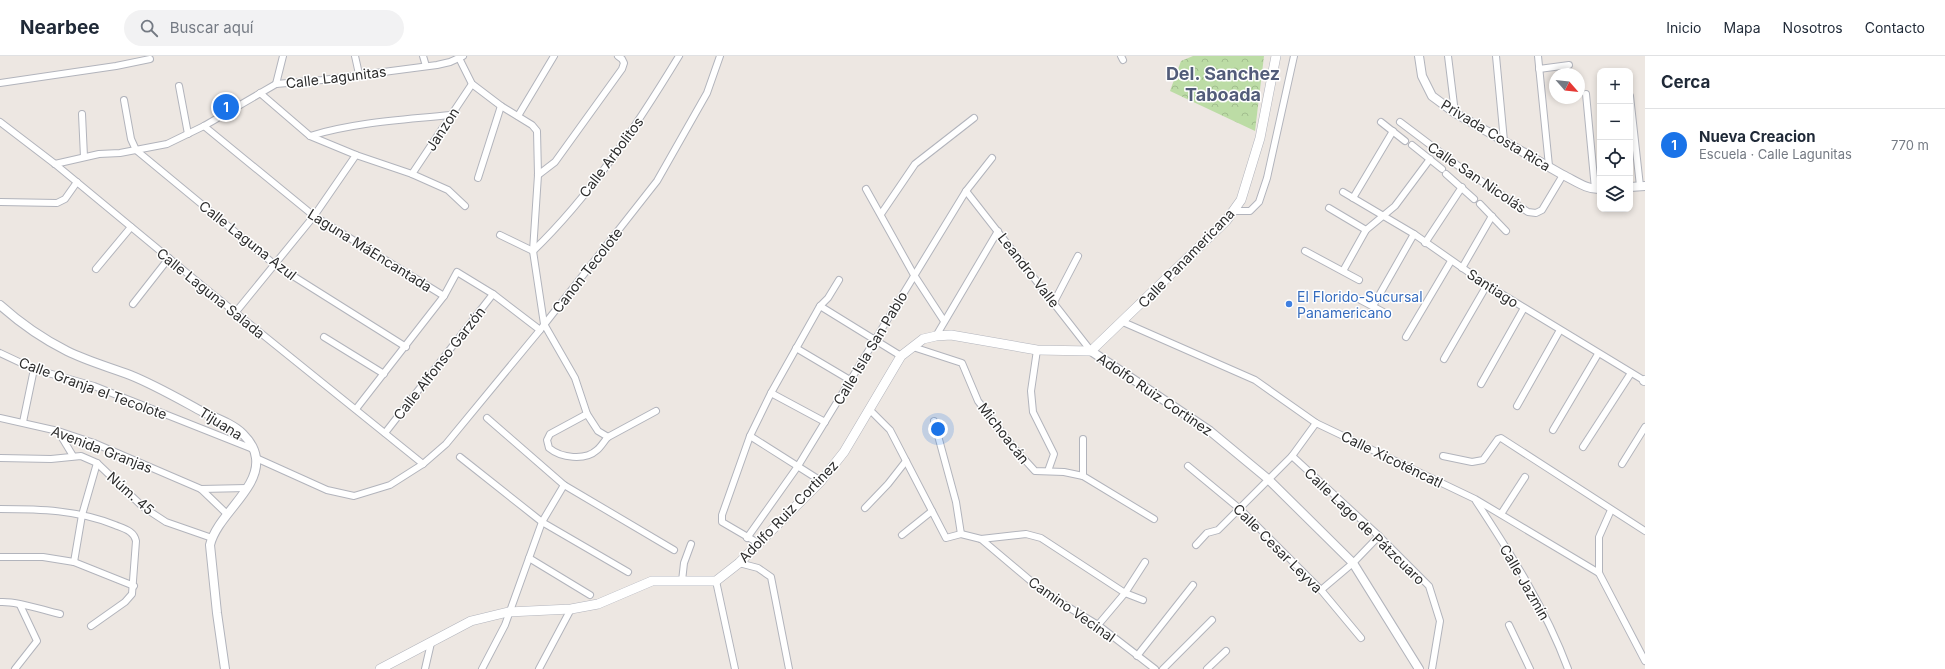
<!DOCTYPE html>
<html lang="es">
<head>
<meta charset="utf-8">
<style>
	body { margin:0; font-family:Inter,sans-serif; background:#f2f2f3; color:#1f2937 }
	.controls { position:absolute; right:12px; top:12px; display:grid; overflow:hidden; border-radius:8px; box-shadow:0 2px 6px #0003 }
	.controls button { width:36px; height:36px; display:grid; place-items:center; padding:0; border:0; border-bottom:1px solid #e0e1e3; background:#fff; color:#1f2937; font:20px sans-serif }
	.compass { position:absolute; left:1549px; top:12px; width:36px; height:36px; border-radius:50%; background:#fff; box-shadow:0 2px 6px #0003; rotate:118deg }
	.you { position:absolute; left:938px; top:373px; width:14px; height:14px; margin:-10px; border:3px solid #fff; border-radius:50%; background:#1a73e8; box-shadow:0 0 0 6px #1a73e833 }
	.badge { display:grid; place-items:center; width:26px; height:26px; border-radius:50%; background:#1a73e8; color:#fff; font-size:13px; font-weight:700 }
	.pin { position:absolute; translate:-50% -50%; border:2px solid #fff; box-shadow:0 1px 4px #0006 }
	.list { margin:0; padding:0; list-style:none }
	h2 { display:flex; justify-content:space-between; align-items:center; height:52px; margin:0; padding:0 16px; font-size:17px }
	h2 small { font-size:13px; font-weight:400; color:#747a83 }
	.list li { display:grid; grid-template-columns:26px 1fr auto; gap:12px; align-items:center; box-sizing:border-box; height:72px; padding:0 16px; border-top:1px solid #e0e1e3 }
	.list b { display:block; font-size:15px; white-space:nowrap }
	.list p { margin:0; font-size:13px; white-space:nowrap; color:#747a83 }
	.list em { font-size:13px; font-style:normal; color:#747a83 }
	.icon { flex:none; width:22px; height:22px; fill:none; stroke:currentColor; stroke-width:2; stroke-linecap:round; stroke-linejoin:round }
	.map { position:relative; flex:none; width:1645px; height:613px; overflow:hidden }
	header { display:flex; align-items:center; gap:24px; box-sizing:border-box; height:56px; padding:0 20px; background:#fff; border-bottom:1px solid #e0e1e3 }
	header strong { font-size:19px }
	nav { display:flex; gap:22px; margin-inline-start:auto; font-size:14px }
	.search { width:280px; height:36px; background:#f2f2f3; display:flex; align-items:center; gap:10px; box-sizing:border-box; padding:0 14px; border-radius:22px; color:#747a83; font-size:15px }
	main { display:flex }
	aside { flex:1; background:#fff }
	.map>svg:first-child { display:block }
	.park { fill:url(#park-crowns) }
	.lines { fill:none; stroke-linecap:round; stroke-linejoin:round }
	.minor-casing { stroke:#b2b4bc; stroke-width:8 }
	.tertiary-casing { stroke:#b2b4bc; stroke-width:10 }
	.secondary-casing { stroke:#b2b4bc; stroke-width:10 }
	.minor { stroke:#fff; stroke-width:6 }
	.tertiary { stroke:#fff; stroke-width:8 }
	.secondary { stroke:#fff; stroke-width:9 }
	.shop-dot { fill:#3f7fe0; stroke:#fff; stroke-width:1.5 }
	.labels { text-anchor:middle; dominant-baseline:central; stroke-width:3; stroke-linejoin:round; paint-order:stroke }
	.street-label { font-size:14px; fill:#2d2d2d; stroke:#fff }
	.shop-label { font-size:14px; fill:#366cbe; stroke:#fff; text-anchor:start }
	.district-label { font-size:18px; font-weight:bold; fill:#525c79; stroke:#fff }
</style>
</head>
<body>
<header>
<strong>Nearbee</strong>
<div class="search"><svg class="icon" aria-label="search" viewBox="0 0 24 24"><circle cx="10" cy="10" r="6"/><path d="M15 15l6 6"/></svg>Buscar aquí</div>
<nav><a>Inicio</a><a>Mapa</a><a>Nosotros</a><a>Contacto</a></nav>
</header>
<main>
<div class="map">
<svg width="1645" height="613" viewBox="0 0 1645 613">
	<defs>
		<pattern id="park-crowns" width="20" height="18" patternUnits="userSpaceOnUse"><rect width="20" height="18" fill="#bcdca5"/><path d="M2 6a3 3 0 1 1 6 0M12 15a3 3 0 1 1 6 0" fill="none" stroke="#a2bd8e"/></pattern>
	</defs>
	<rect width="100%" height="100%" fill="#ede7e2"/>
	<polygon class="park" points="1193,0 1264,0 1255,75 1170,35 1181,5"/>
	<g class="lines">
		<g class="minor-casing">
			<g id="minor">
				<polyline points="355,0 359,18"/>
				<polyline points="423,0 426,10"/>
				<polyline points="1121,0 1123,4"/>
				<polyline points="1448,0 1455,57"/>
				<polyline points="1496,0 1504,85"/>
				<polyline points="1538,0 1549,110"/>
				<polyline points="459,2 472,28 501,50 532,69 537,75 538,119 533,195 544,268 575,322 587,358 598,375 608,381 656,355"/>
				<polyline points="1539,13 1569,9"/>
				<polyline points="0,27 116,10 150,3"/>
				<polyline points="276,28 283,0"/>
				<polyline points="179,30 188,78"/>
				<polyline points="260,37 310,80 356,99 412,118 448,134 465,150"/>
				<polyline points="1586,38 1595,133"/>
				<polyline points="1630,40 1640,130"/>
				<polyline points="124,44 131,83 136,94 274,208 406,291"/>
				<polyline points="82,58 84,101"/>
				<polyline points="518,60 554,0"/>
				<polyline points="0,66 55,108 205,232 423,408"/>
				<polyline points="1381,66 1405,85"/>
				<polyline points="1400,66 1457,109 1528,156 1536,157 1542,154 1563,119"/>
				<polyline points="204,70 314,160 444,240"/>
				<path d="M310 80C356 66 404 64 450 59"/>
				<polyline points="1412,89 1442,113"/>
				<polyline points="55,108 99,98 120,97 167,88 204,70 276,28 322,24 437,9 450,6 463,0"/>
				<polyline points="412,118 472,28"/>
				<polyline points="1446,118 1474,143"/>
				<polyline points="538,119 555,106 622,13 624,7 622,3 618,0"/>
				<polyline points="478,122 501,50"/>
				<polyline points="866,133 914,219 944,265"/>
				<polyline points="966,135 1091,295"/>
				<polyline points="1343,136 1414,178 1487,229 1645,325"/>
				<polyline points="1353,142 1393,75"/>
				<polyline points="0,146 57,147 65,143 77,126"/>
				<polyline points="1480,148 1506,175"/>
				<polyline points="1329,152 1366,174"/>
				<polyline points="1233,155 1250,155 1259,146 1267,122 1294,0"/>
				<polyline points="881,158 915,108 974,62"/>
				<polyline points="500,179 533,195"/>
				<polyline points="1425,187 1462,131"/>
				<path d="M533 195C591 139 637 69 679 0"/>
				<polyline points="1305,195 1359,224"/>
				<polyline points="1462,212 1492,160"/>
				<polyline points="96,213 131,171"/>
				<polyline points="1343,215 1366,174 1395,150 1430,103"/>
				<polyline points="1355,241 1387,258"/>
				<polyline points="1054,246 1078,200"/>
				<polyline points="133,248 169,202"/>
				<polyline points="820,250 901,300"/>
				<polyline points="1373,250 1414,178"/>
				<polyline points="235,257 314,160 356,99"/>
				<polyline points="1123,266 1255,324 1316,367 1475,443 1599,517"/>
				<polyline points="936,280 998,175"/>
				<polyline points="324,281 384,318"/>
				<polyline points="1406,281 1451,205"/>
				<polyline points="913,291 962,307 978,345 1014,392 1035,415 1064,416 1083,420 1154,463"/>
				<polyline points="796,292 850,324"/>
				<polyline points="1037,294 1031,335 1033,356 1054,398 1048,415"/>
				<polyline points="0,297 34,313 94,330 253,393"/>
				<polyline points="1444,303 1487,229"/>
				<polyline points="1481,328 1524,252"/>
				<polyline points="771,337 825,366"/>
				<polyline points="1517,350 1560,274"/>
				<polyline points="356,353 444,240 457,216 493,238 540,274"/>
				<polyline points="870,354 890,374 946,482 961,478 981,483 1045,537 1098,569 1155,613"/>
				<path d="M587 358 550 378 547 384 549 392C561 402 585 405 597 394 601 391 604 385 608 381"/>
				<polyline points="0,362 58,375 94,387 201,433 227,458"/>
				<polyline points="487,362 564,429 674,494"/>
				<polyline points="934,365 956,446 961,478"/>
				<polyline points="23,366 34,313"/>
				<polyline points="1553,374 1598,298"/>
				<polyline points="58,375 73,400"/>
				<polyline points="385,377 493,238"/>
				<polyline points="750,380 821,425"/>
				<polyline points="1583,391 1631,317"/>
				<polyline points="1292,400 1379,480 1429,530 1440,565 1432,613"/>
				<polyline points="1443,400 1472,406 1483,404 1498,383 1501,382 1645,475"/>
				<polyline points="460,401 542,466 628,516"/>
				<polyline points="0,402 51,403 81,400 97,407 143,451 166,466 212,482"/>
				<polyline points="256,402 327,434 354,440 390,429 423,408 446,388 540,274 657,125 707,37 720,0"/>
				<polyline points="1622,408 1645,371"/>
				<polyline points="1188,410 1240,453 1321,534 1361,582"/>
				<polyline points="1083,420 1083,383"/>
				<polyline points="201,433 247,432"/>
				<path d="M1476 445C1512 500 1545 551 1568 613"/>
				<polyline points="865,452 888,428 906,405"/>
				<path d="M0 453C40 453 78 454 115 469 125 473 134 475 136 485L132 538 125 546 91 570"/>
				<polyline points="1611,454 1599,481 1599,517 1645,605"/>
				<polyline points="1501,458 1525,421"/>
				<polyline points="902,479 932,455"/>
				<polyline points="747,482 798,410 966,135 992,102"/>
				<polyline points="981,483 1026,478 1041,482 1125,537 1143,544"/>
				<polyline points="758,487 722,466 722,459 750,380 771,337 820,250 828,242 839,224"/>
				<polyline points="1196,489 1207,477 1218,474 1292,400 1316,367"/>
				<polyline points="0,501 43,501 74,506 134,530"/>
				<polyline points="529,502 590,539"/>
				<polyline points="74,506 82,459 97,407"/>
				<polyline points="739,507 758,512 771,521 789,613"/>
				<polyline points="682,525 684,507 691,488"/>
				<polyline points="716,525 735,613"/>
				<polyline points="1321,534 1353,507 1379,480"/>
				<path d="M0 546C18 545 42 554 60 558"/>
				<polyline points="1098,569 1125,537 1145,506"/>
				<polyline points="1509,569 1530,613"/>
				<polyline points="1137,600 1193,529"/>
				<polyline points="15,613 37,585 20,549"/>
				<polyline points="425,613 431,587"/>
				<polyline points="482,613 505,569 542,466 564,429"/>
				<polyline points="539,613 571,553"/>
				<polyline points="1163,613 1212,564"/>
				<polyline points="1207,613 1226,595"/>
			</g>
		</g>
		<g class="tertiary-casing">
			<g id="tertiary">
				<path d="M1419 0 1422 20 1432 40 1455 57 1563 119C1574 124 1587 134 1600 133"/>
				<polyline points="1630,131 1645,130"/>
				<path d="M0 249C20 267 43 283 67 295 87 305 109 311 130 319 155 329 179 343 203 356 216 362 233 368 243 378 249 384 255 393 256 402 260 433 217 459 210 489L217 557 225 613"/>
				<polyline points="1091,295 1210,375 1268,423 1353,507 1419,613"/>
				<polyline points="1644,325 1645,324"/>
			</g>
		</g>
		<g class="secondary-casing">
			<polyline id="secondary" points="380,613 471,565 508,556 571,553 598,548 652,525 716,525 739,507 821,425 844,396 901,300 923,283 936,280 951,279 1037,294 1091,295 1226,165 1241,144 1260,82 1276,0"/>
		</g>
		<use href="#minor" class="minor"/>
		<use href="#tertiary" class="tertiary"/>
		<use href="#secondary" class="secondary"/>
	</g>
	<circle class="shop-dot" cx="1289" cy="248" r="4"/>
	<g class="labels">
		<g class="street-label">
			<text transform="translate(336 21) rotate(-7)">Calle Lagunitas</text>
			<text transform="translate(442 73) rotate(-57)">Janzon</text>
			<text transform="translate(1496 79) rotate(31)">Privada Costa Rica</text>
			<text transform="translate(611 101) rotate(-53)">Calle Arbolitos</text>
			<text transform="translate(1477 121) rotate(34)">Calle San Nicolás</text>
			<text transform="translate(248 184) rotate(38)">Calle Laguna Azul</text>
			<text transform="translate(370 194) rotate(32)">Laguna MáEncantada</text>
			<text transform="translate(1186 202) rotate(-46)">Calle Panamericana</text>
			<text transform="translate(587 214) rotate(-52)">Canon Tecolote</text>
			<text transform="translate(1029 214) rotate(52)">Leandro Valle</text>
			<text transform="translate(1493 232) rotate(33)">Santiago</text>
			<text transform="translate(211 237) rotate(39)">Calle Laguna Salada</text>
			<text transform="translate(870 292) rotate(-59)">Calle Isla San Pablo</text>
			<text transform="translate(439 307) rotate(-52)">Calle Alfonso Garzón</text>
			<text transform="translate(93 332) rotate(20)">Calle Granja el Tecolote</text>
			<text transform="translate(1155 338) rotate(34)">Adolfo Ruiz Cortinez</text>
			<text transform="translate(221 367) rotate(32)">Tijuana</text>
			<text transform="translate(1004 377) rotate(52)">Michoacán</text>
			<text transform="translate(102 393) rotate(21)">Avenida Granjas</text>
			<text transform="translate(1392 403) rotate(26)">Calle Xicoténcatl</text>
			<text transform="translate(131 437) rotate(41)">Núm. 45</text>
			<text transform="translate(788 455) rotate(-46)">Adolfo Ruiz Cortinez</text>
			<text transform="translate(1365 470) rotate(44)">Calle Lago de Pátzcuaro</text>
			<text transform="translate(1278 492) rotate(45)">Calle Cesar Leyva</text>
			<text transform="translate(1525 526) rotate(60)">Calle Jazmín</text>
			<text transform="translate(1072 553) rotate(35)">Camino Vecinal</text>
		</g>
		<g class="shop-label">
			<text x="1297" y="240">El Florido-Sucursal<tspan x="1297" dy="16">Panamericano</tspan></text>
		</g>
		<g class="district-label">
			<text x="1223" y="17">Del. Sanchez<tspan x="1223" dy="21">Taboada</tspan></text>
		</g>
	</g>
</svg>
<div class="controls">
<button>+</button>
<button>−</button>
<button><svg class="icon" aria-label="locate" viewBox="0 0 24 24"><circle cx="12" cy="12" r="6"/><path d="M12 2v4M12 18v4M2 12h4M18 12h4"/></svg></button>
<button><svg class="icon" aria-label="layers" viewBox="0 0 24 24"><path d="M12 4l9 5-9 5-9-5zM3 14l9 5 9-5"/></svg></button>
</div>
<svg class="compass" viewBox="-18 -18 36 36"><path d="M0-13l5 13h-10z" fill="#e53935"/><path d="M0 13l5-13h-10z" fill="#747a83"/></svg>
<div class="you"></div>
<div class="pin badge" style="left:226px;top:51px">1</div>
</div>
<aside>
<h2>Cerca<small></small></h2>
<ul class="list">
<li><span class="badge">1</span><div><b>Nueva Creacion</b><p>Escuela · Calle Lagunitas</p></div><em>770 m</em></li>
</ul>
</aside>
</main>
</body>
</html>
